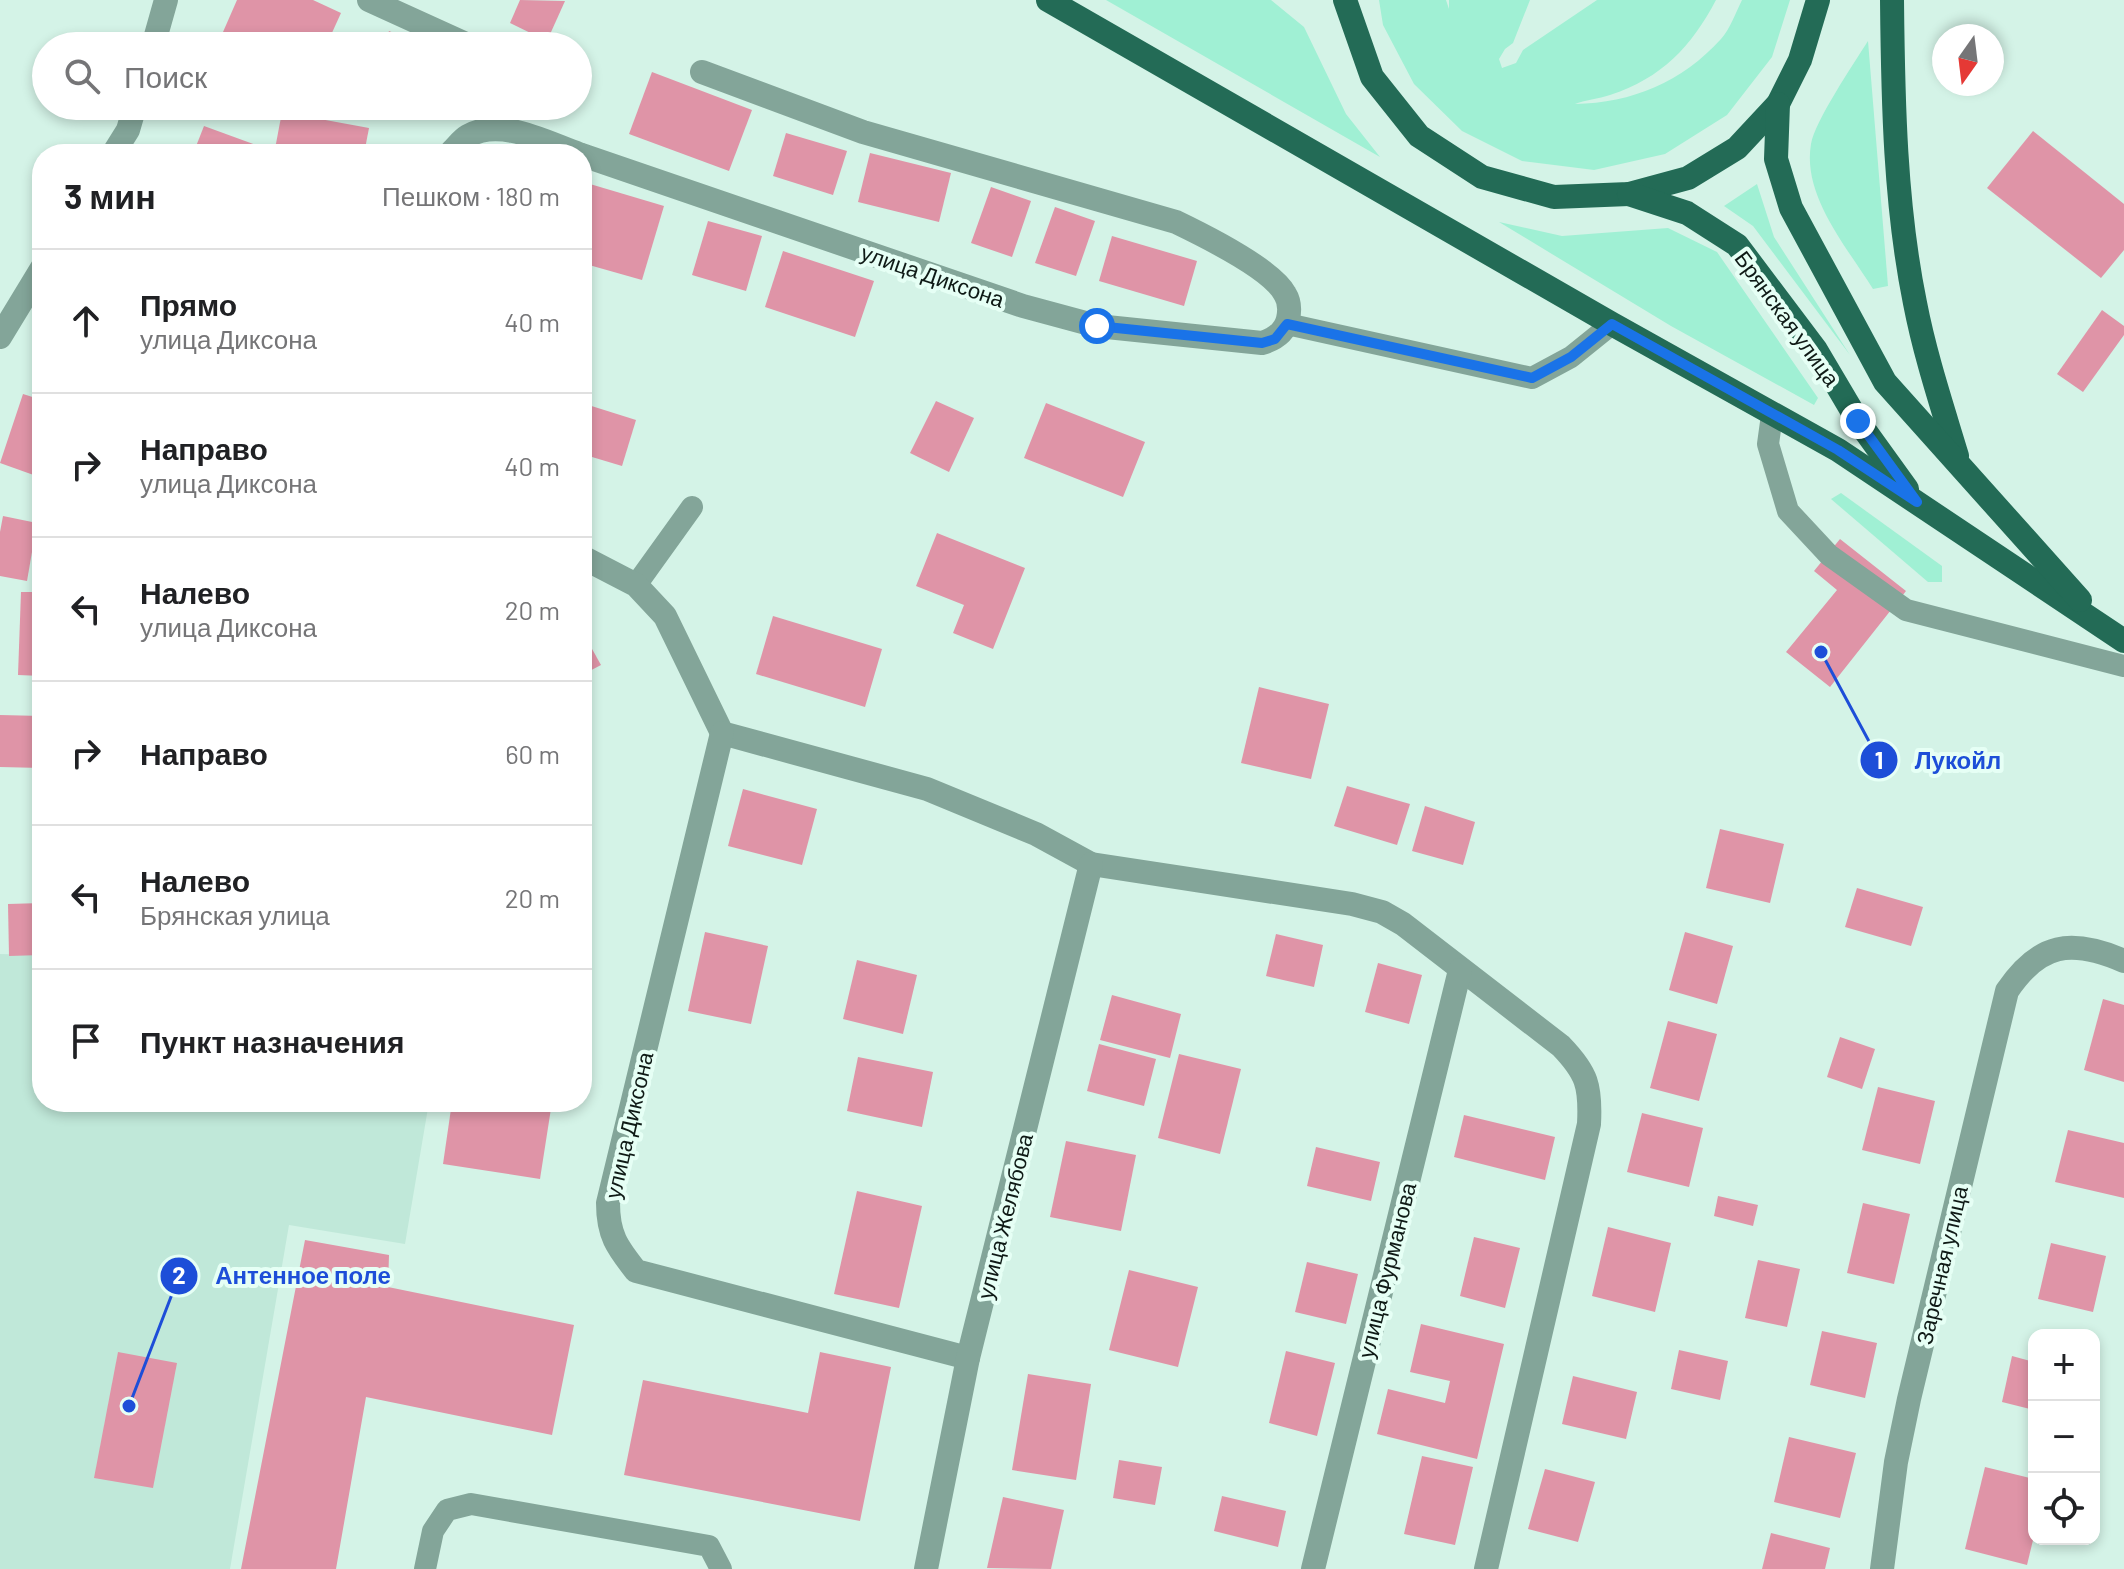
<!DOCTYPE html>
<html lang="ru">
<head>
<meta charset="utf-8">
<style>
	body { margin:0; font-family:Barlow,sans-serif; background:#f2f2f2; color:#202124 }
	.controls { position:absolute; right:24px; bottom:24px; display:grid; overflow:hidden; border-radius:16px; box-shadow:0 4px 12px #0003 }
	.controls button { width:72px; height:72px; display:grid; place-items:center; padding:0; border:0; border-bottom:2px solid #e0e0e0; background:#fff; color:#202124; font:40px sans-serif }
	.compass { position:absolute; left:1932px; top:24px; width:72px; height:72px; border-radius:50%; background:#fff; box-shadow:0 4px 12px #0003; rotate:194deg }
	.stop { position:absolute; width:24px; height:24px; margin:-18px; border:6px solid #1a73e8; border-radius:50%; background:#fff }
	.stop.end { background:#1a73e8; border-color:#fff; box-shadow:0 2px 8px #0008 }
	.list { margin:0; padding:0; list-style:none }
	h2 { display:flex; justify-content:space-between; align-items:center; height:104px; margin:0; padding:0 32px; font-size:34px }
	h2 small { font-size:26px; font-weight:400; color:#757577 }
	.list li { display:grid; grid-template-columns:52px 1fr auto; gap:24px; align-items:center; box-sizing:border-box; height:144px; padding:0 32px; border-top:2px solid #e0e0e0 }
	.list b { display:block; font-size:30px; white-space:nowrap }
	.list p { margin:0; font-size:26px; white-space:nowrap; color:#757577 }
	.list em { font-size:26px; font-style:normal; color:#757577 }
	.icon { flex:none; width:44px; height:44px; fill:none; stroke:currentColor; stroke-width:2; stroke-linecap:round; stroke-linejoin:round }
	.map { position:relative; flex:none; width:2124px; height:1569px; overflow:hidden }
	.search { position:absolute; background:#fff; box-shadow:0 4px 12px #0003; left:32px; top:32px; width:560px; height:88px; display:flex; align-items:center; gap:20px; box-sizing:border-box; padding:0 28px; border-radius:44px; color:#757577; font-size:30px }
	.panel { position:absolute; background:#fff; box-shadow:0 4px 12px #0003; left:32px; top:144px; width:560px; height:968px; border-radius:32px }
	.map>svg:first-child { display:block }
	.built { fill:#c0e8d9 }
	.green { fill:#a0f0d4 }
	.building { fill:#df94a7 }
	.lines { fill:none; stroke-linecap:round; stroke-linejoin:round }
	.lane { stroke:#83a599; stroke-width:22 }
	.street { stroke:#83a599; stroke-width:24 }
	.primary { stroke:#236b56; stroke-width:24 }
	.route { stroke:#1a73e8; stroke-width:10 }
	.labels { text-anchor:middle; dominant-baseline:central; stroke-width:8; stroke-linejoin:round; paint-order:stroke }
	.street-label { font-size:22px; fill:#0f1a16; stroke:#e6fff5 }
	.leader { fill:none; stroke:#1d4ed8; stroke-width:3 }
	.callout-dot { fill:#1d4ed8; stroke:#e6fff5; stroke-width:3 }
	.mark-label { font-size:24px; text-anchor:middle; font-weight:bold; fill:#fff }
	.callout-label { font-size:24px; text-anchor:middle; font-weight:bold; fill:#1d4ed8; stroke:#e6fff5; stroke-width:8; stroke-linejoin:round; paint-order:stroke }
</style>
</head>
<body>
<div class="map">
<svg width="2124" height="1569" viewBox="0 0 2124 1569">
	<rect width="100%" height="100%" fill="#d4f3e7"/>
	<polygon class="built" points="0,954 42,955 42,1102 429,1102 405,1244 289,1225 230,1569 0,1569"/>
	<g class="green">
		<polygon points="1106,0 1271,0 1304,27 1346,114 1380,157"/>
		<path d="M1379 0H1446L1449 9V0H1530L1513 43 1505 49 1499 59 1502 68 1516 63 1523 50 1597 0H1716C1691 47 1662 78 1610 95 1599 99 1584 100 1575 104 1632 103 1682 82 1721 39 1730 29 1736 12 1742 0H1790L1772 57 1727 115 1665 154 1594 170 1522 161 1462 131 1414 84 1383 25Z"/>
		<path d="M1868 41 1888 286 1873 289C1847 247 1802 196 1811 144 1815 121 1854 63 1868 41Z"/>
		<polygon points="1757,184 1774,237 1850,355 1753,226 1724,206"/>
		<polygon points="1499,222 1562,236 1668,228 1717,252 1818,398 1814,405 1671,326"/>
		<polygon points="1841,493 1942,566 1942,582 1928,582 1831,499"/>
	</g>
	<g class="building">
		<polygon points="237,0 313,0 341,13 326,46 255,46 223,32"/>
		<polygon points="520,0 565,1 547,41 510,23"/>
		<polygon points="389,31 425,46 383,46"/>
		<polygon points="652,72 752,110 729,171 629,134"/>
		<polygon points="282,112 369,128 364,154 274,154"/>
		<polygon points="204,126 256,145 253,154 193,154"/>
		<polygon points="2033,131 2124,204 2124,250 2101,278 1987,188"/>
		<polygon points="786,133 847,151 833,195 773,176"/>
		<polygon points="870,153 951,173 939,222 858,202"/>
		<polygon points="590,184 664,206 642,280 582,263 582,212"/>
		<polygon points="991,187 1031,201 1012,257 971,243"/>
		<polygon points="1055,207 1095,221 1076,276 1035,263"/>
		<polygon points="708,221 762,236 746,291 692,275"/>
		<polygon points="1112,236 1197,261 1184,306 1099,281"/>
		<polygon points="783,251 874,281 855,337 765,307"/>
		<polygon points="2102,310 2124,326 2124,335 2083,392 2057,374"/>
		<polygon points="23,394 42,400 42,478 0,463"/>
		<polygon points="936,401 974,418 949,472 910,453"/>
		<polygon points="582,403 636,420 622,466 582,454"/>
		<polygon points="1046,403 1145,442 1123,497 1024,458"/>
		<polygon points="3,516 37,523 27,581 0,576 0,532"/>
		<polygon points="937,533 1025,568 993,649 953,633 964,605 916,586"/>
		<polygon points="1840,539 1906,591 1830,687 1786,652 1837,590 1814,571"/>
		<polygon points="21,592 42,592 42,676 18,675"/>
		<polygon points="773,616 882,649 865,707 756,674"/>
		<polygon points="582,631 601,665 582,675"/>
		<polygon points="1259,687 1329,704 1311,779 1241,763"/>
		<polygon points="0,715 42,716 42,768 0,767"/>
		<polygon points="1347,786 1410,804 1397,845 1334,826"/>
		<polygon points="743,789 817,809 802,865 728,846"/>
		<polygon points="1425,806 1475,822 1463,865 1412,851"/>
		<polygon points="1720,829 1784,844 1770,903 1706,888"/>
		<polygon points="1857,888 1923,907 1911,946 1845,927"/>
		<polygon points="42,903 42,955 9,956 8,904"/>
		<polygon points="705,932 768,946 751,1024 688,1011"/>
		<polygon points="1685,932 1733,946 1717,1004 1669,990"/>
		<polygon points="1276,934 1323,945 1314,987 1266,976"/>
		<polygon points="857,960 917,975 903,1034 843,1019"/>
		<polygon points="1378,963 1422,975 1409,1024 1365,1012"/>
		<polygon points="1112,995 1181,1014 1170,1058 1100,1040"/>
		<polygon points="2103,999 2124,1005 2124,1082 2084,1070"/>
		<polygon points="1668,1021 1717,1034 1699,1101 1650,1088"/>
		<polygon points="1840,1037 1875,1049 1862,1089 1827,1077"/>
		<polygon points="1099,1044 1156,1059 1144,1106 1087,1091"/>
		<polygon points="1179,1054 1241,1069 1220,1154 1158,1138"/>
		<polygon points="858,1057 933,1072 922,1127 847,1111"/>
		<polygon points="1878,1087 1935,1101 1920,1164 1862,1150"/>
		<polygon points="452,1102 552,1102 540,1179 443,1164"/>
		<polygon points="1642,1113 1703,1128 1689,1187 1627,1172"/>
		<polygon points="1464,1115 1555,1137 1545,1180 1454,1157"/>
		<polygon points="2068,1130 2124,1143 2124,1198 2055,1182"/>
		<polygon points="1066,1141 1136,1155 1121,1231 1050,1217"/>
		<polygon points="1316,1147 1380,1162 1371,1201 1307,1186"/>
		<polygon points="857,1191 922,1206 899,1308 834,1294"/>
		<polygon points="1718,1196 1758,1205 1753,1226 1714,1216"/>
		<polygon points="1863,1203 1910,1214 1894,1284 1847,1273"/>
		<polygon points="1608,1227 1671,1243 1655,1312 1592,1296"/>
		<polygon points="1474,1237 1520,1248 1505,1308 1460,1296"/>
		<polygon points="305,1240 389,1255 388,1287 574,1325 552,1435 366,1397 336,1569 241,1569"/>
		<polygon points="2051,1243 2106,1256 2093,1312 2038,1299"/>
		<polygon points="1758,1260 1800,1269 1787,1327 1745,1318"/>
		<polygon points="1307,1262 1358,1274 1346,1324 1295,1312"/>
		<polygon points="1129,1270 1198,1287 1178,1367 1109,1350"/>
		<polygon points="1421,1324 1504,1344 1477,1459 1377,1434 1388,1389 1445,1403 1450,1381 1410,1372"/>
		<polygon points="1822,1331 1877,1343 1865,1398 1810,1385"/>
		<polygon points="1679,1350 1728,1361 1720,1400 1671,1389"/>
		<polygon points="1286,1351 1335,1363 1317,1436 1269,1423"/>
		<polygon points="118,1352 177,1363 153,1488 94,1478"/>
		<polygon points="820,1352 891,1367 860,1521 624,1475 643,1380 808,1413"/>
		<polygon points="2012,1356 2034,1362 2034,1410 2002,1402"/>
		<polygon points="1028,1374 1091,1384 1076,1480 1012,1470"/>
		<polygon points="1573,1376 1637,1392 1626,1439 1562,1424"/>
		<polygon points="1789,1437 1856,1453 1840,1518 1774,1502"/>
		<polygon points="1422,1456 1473,1467 1455,1545 1404,1534"/>
		<polygon points="1119,1460 1162,1467 1155,1505 1113,1498"/>
		<polygon points="1985,1467 2034,1479 2034,1536 2027,1565 1965,1549"/>
		<polygon points="1545,1469 1595,1482 1578,1542 1528,1529"/>
		<polygon points="1222,1496 1286,1511 1278,1547 1214,1531"/>
		<polygon points="1003,1497 1064,1510 1051,1569 987,1568"/>
		<polygon points="1771,1533 1830,1548 1825,1569 1762,1569"/>
	</g>
	<g class="lines">
		<g class="lane">
			<polyline points="1287,324 1532,378 1571,357 1612,324"/>
			<polyline points="1772,415 1768,444 1788,511 1829,555 1906,610 2124,666"/>
			<polyline points="636,585 692,507"/>
			<polyline points="425,1569 433,1531 447,1510 471,1504 709,1546 721,1569"/>
		</g>
		<g class="street">
			<polyline points="369,0 470,46"/>
			<polyline points="153,46 166,0"/>
			<polyline points="113,154 128,130 135,106"/>
			<path d="M449 154C455 149 461 140 468 136 501 117 547 143 579 154"/>
			<path d="M582 155 1023 306 1097 326 1262 343C1275 339 1285 332 1288 319 1290 310 1290 302 1285 294 1272 269 1203 235 1176 222L863 132 702 72"/>
			<polyline points="0,337 42,268"/>
			<path d="M582 557 636 585 665 616 722 733 927 789 1036 834 1091 864 1352 904 1382 912 1403 924 1561 1046C1587 1073 1591 1086 1589 1124L1486 1569"/>
			<path d="M722 733 608 1203C608 1235 617 1247 636 1271L968 1358"/>
			<polyline points="926,1569 968,1358 1091,864"/>
			<polyline points="1313,1569 1460,970"/>
			<path d="M1882 1569 1896 1462 1909 1399 2007 991C2039 943 2071 938 2124 961"/>
		</g>
		<g class="primary">
			<polyline points="1048,0 1612,324 1838,450 2124,641"/>
			<polyline points="1345,0 1372,77 1419,136 1482,177 1554,197 1629,194 1688,178 1737,148 1778,104 1800,60 1818,0"/>
			<path d="M1892 0C1893 101 1895 205 1915 303 1925 355 1942 406 1957 456"/>
			<polyline points="1778,104 1776,159 1791,208 1885,382 2080,600"/>
			<polyline points="1629,194 1687,213 1737,245 1816,350 1858,421 1907,489"/>
		</g>
	</g>
	<g class="lines">
		<polyline class="route" points="1097,326 1262,343 1275,339 1287,324 1532,378 1571,357 1612,324 1838,450 1917,502 1858,421"/>
	</g>
	<g class="labels">
		<g class="street-label">
			<text transform="translate(933 275) rotate(19)">улица Диксона</text>
			<text transform="translate(1788 318) rotate(54)">Брянская улица</text>
			<text transform="translate(628 1125) rotate(-77)">улица Диксона</text>
			<text transform="translate(1004 1216) rotate(-76)">улица Желябова</text>
			<text transform="translate(1941 1265) rotate(-77)">Заречная улица</text>
			<text transform="translate(1386 1270) rotate(-76)">улица Фурманова</text>
		</g>
	</g>
	<path class="leader" d="M1821 652L1879 760M129 1406L179 1276"/>
	<g class="callout-dot">
		<circle cx="1821" cy="652" r="8"/>
		<circle cx="129" cy="1406" r="8"/>
		<circle cx="1879" cy="760" r="20"/>
		<circle cx="179" cy="1276" r="20"/>
	</g>
	<g class="mark-label">
		<text x="1879" y="769">1</text>
		<text x="179" y="1284">2</text>
	</g>
	<g class="callout-label">
		<text x="1958" y="769">Лукойл</text>
		<text x="303" y="1284">Антенное поле</text>
	</g>
</svg>
<div class="controls">
<button>+</button>
<button>−</button>
<button><svg class="icon" aria-label="locate" viewBox="0 0 24 24"><circle cx="12" cy="12" r="6"/><path d="M12 2v4M12 18v4M2 12h4M18 12h4"/></svg></button>
</div>
<svg class="compass" viewBox="-18 -18 36 36"><path d="M0-13l5 13h-10z" fill="#e53935"/><path d="M0 13l5-13h-10z" fill="#757577"/></svg>
<div class="stop" style="left:1097px;top:326px"></div>
<div class="stop end" style="left:1858px;top:421px"></div>
<div class="search"><svg class="icon" aria-label="search" viewBox="0 0 24 24"><circle cx="10" cy="10" r="6"/><path d="M15 15l6 6"/></svg>Поиск</div>
<section class="panel">
<h2>3 мин<small>Пешком · 180 m</small></h2>
<ul class="list">
<li><svg class="icon" aria-label="ahead" viewBox="0 0 24 24"><path d="M12 20V5M6 11l6-6 6 6"/></svg><div><b>Прямо</b><p>улица Диксона</p></div><em>40 m</em></li>
<li><svg class="icon" aria-label="right" viewBox="0 0 24 24"><path d="M7 20v-9h11M14 6l5 5-5 5"/></svg><div><b>Направо</b><p>улица Диксона</p></div><em>40 m</em></li>
<li><svg class="icon" aria-label="left" viewBox="0 0 24 24"><path d="M17 20v-9H6M10 6l-5 5 5 5"/></svg><div><b>Налево</b><p>улица Диксона</p></div><em>20 m</em></li>
<li><svg class="icon" aria-label="right" viewBox="0 0 24 24"><path d="M7 20v-9h11M14 6l5 5-5 5"/></svg><div><b>Направо</b></div><em>60 m</em></li>
<li><svg class="icon" aria-label="left" viewBox="0 0 24 24"><path d="M17 20v-9H6M10 6l-5 5 5 5"/></svg><div><b>Налево</b><p>Брянская улица</p></div><em>20 m</em></li>
<li><svg class="icon" aria-label="arrive" viewBox="0 0 24 24"><path d="M6 21V4h12l-3 4 3 4H6"/></svg><div><b>Пункт назначения</b></div></li>
</ul>
</section>
</div>
</body>
</html>
